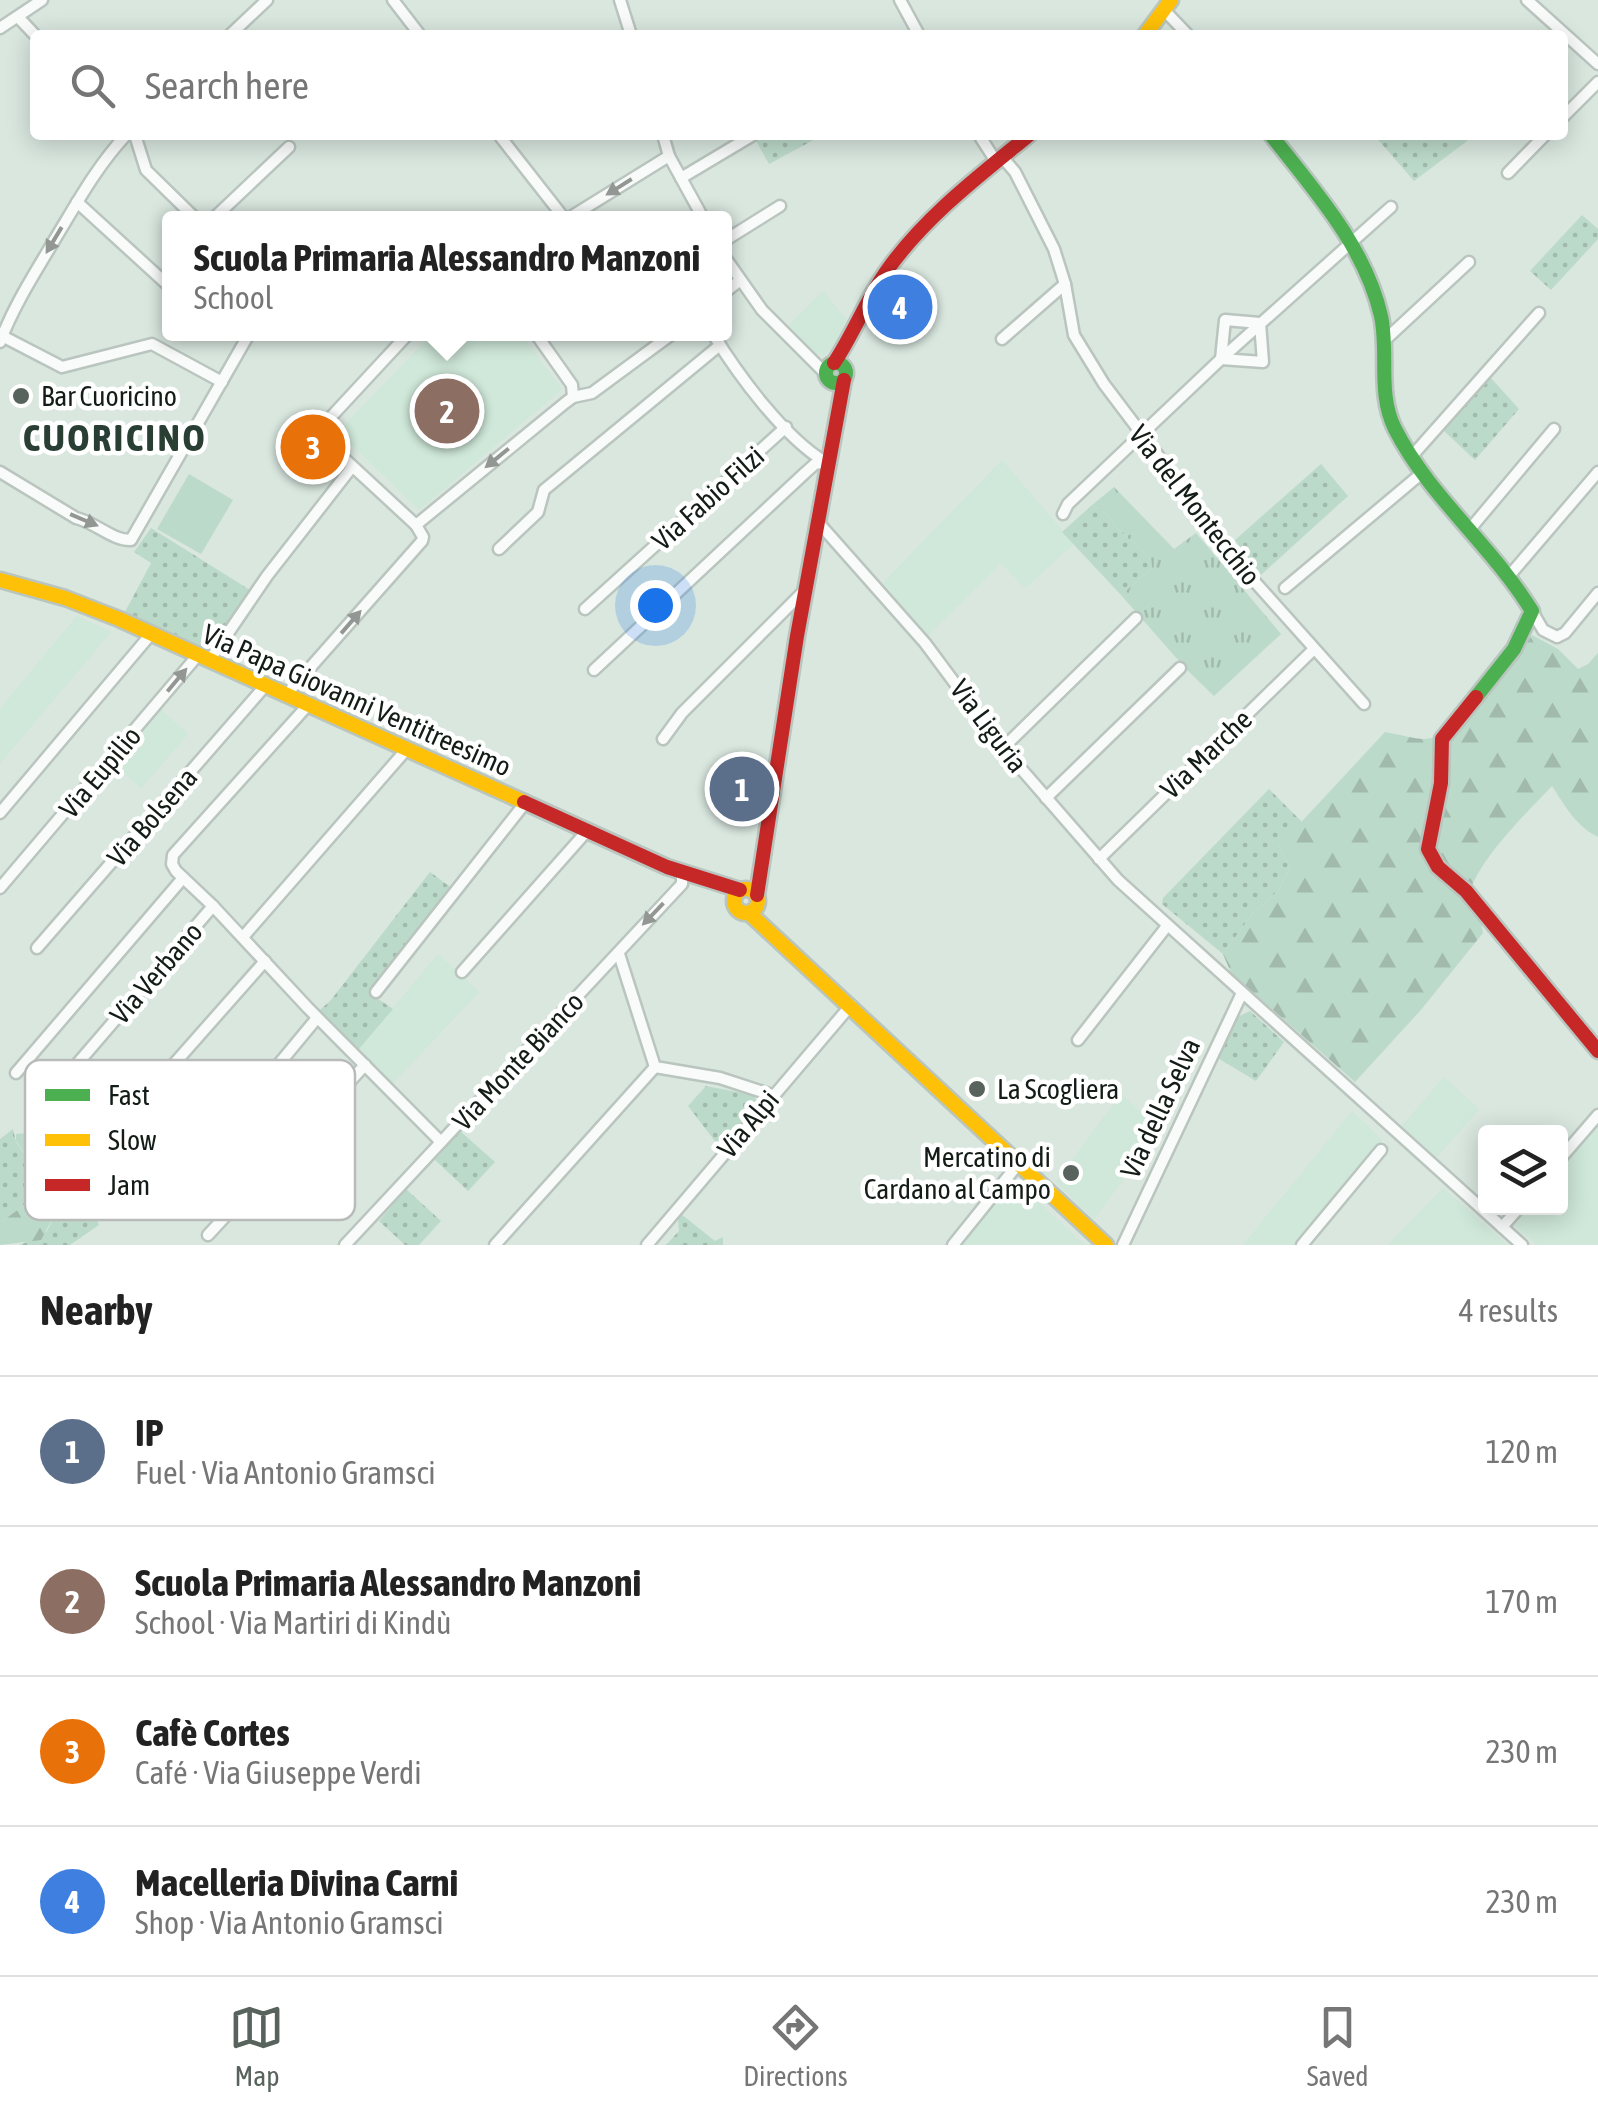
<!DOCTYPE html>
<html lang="en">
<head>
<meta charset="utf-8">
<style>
	body { margin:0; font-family:"Asap Condensed",sans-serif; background:#f2f2f2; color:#222 }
	.controls { position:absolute; right:30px; bottom:30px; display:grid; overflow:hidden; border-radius:10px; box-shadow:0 5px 25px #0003 }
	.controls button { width:90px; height:90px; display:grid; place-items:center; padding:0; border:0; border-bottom:2px solid #e0e0e0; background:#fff; color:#222; font:50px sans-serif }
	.you { position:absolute; left:655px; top:605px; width:35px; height:35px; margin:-25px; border:8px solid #fff; border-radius:50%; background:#1a73e8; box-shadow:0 0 0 15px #1a73e833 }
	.badge { display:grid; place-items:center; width:65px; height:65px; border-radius:50%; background:#58635d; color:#fff; font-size:32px; font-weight:700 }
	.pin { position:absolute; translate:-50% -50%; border:5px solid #fff; box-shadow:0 2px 10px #0006 }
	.popup { position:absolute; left:162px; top:211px; width:570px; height:130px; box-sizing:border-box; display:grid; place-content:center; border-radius:10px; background:#fff; filter:drop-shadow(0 2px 8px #0005); font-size:32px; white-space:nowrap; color:#767676 }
	.popup b { font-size:38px; color:#222 }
	.popup::after { content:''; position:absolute; left:50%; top:100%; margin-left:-20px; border:20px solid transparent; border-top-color:#fff }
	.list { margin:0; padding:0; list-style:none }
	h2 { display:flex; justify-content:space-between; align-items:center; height:130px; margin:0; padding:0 40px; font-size:42px }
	h2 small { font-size:32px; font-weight:400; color:#767676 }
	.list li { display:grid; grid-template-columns:65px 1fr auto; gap:30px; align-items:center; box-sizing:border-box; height:150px; padding:0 40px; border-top:2px solid #e0e0e0 }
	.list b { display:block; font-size:38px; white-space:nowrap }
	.list p { margin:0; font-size:32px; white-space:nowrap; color:#767676 }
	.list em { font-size:32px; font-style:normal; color:#767676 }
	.icon { flex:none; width:55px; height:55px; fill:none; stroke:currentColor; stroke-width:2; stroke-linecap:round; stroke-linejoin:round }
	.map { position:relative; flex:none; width:1598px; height:1245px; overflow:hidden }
	.search { position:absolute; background:#fff; box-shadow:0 5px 25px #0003; left:30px; right:30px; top:30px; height:110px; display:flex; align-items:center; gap:25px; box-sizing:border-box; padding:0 35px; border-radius:10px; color:#767676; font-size:38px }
	.sheet { height:730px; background:#fff }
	nav { display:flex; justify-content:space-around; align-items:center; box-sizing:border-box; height:140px; border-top:2px solid #e0e0e0; background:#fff; font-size:28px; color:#767676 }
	nav a { display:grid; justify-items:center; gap:5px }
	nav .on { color:#58635d }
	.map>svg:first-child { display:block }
	.built { fill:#cfe8d9 }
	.grass { fill:url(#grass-dots) }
	.forest { fill:url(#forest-firs) }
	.park { fill:url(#park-tufts) }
	.pitch { fill:#bcdac9 }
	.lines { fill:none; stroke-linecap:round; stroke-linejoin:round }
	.street-casing { stroke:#b9c5be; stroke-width:15 }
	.fast-casing { stroke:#b9c5be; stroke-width:19 }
	.slow-casing { stroke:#b9c5be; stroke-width:19 }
	.jam-casing { stroke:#b9c5be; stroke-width:19 }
	.street { stroke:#f9fbfa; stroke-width:10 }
	.fast { stroke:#4caf50; stroke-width:14 }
	.slow { stroke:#ffc107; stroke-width:14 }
	.jam { stroke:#c62828; stroke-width:14 }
	.oneway { fill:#929794 }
	.poi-dot { fill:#58635d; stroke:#fff; stroke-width:4 }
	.labels { text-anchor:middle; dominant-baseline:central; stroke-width:9; stroke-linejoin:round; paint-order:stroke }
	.poi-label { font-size:28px; fill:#131c17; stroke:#fff; text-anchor:start }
	.street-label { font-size:28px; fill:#131c17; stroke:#fff }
	.district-label { font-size:38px; font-weight:bold; letter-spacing:2.5px; fill:#293f33; stroke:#fff }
	.key { fill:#fff; stroke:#b8bbb9; stroke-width:2.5 }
	.key-label { font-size:28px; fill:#131c17 }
</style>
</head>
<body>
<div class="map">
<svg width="1598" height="1245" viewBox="0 0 1598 1245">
	<defs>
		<pattern id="grass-dots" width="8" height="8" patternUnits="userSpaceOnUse" patternTransform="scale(2.5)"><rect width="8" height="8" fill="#bcdac9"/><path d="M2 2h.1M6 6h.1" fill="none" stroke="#a1baac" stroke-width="1.8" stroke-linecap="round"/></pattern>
		<pattern id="forest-firs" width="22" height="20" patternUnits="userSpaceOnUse" patternTransform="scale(2.5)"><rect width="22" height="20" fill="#bcdac9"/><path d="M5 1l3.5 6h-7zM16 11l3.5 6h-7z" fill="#a1baac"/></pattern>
		<pattern id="park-tufts" width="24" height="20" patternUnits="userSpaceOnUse" patternTransform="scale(2.5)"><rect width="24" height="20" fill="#bcdac9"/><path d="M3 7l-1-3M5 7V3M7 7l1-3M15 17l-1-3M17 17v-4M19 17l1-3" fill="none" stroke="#a1baac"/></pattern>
	</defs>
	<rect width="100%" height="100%" fill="#d9e7df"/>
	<g class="built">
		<polygon points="823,291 846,319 835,345 824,355 814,353 789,325"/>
		<polygon points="432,334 520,334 562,389 419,510 338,432"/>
		<polygon points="1002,460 1074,544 1025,588 1001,563 928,635 883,583"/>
		<polygon points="77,616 111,632 0,763 0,709"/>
		<polygon points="160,709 188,734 141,788 113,764"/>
		<polygon points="438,954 479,992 391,1085 358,1050"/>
		<polygon points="1444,1077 1479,1109 1437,1157 1402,1126"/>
		<polygon points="1121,1094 1160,1130 1094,1219 1056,1182"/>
		<polygon points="1352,1111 1382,1140 1296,1245 1243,1245"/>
		<polygon points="1598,1124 1598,1245 1537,1245 1515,1225 1528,1208 1560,1208 1561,1168"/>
		<polygon points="1014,1180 1085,1245 962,1245"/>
		<polygon points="1443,1188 1507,1245 1388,1245"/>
	</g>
	<g class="grass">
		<polygon points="761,135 818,135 819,137 769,164 755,139"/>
		<polygon points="1374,135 1475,135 1414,181"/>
		<polygon points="1582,215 1598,229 1598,239 1551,290 1530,271"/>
		<polygon points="1491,378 1519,409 1475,460 1443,430"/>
		<polygon points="1321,464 1348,496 1261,575 1235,540"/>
		<polygon points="1092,505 1109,516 1117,528 1151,559 1152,568 1121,595 1062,532"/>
		<polygon points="151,528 250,590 211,646 204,647 125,612 151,563 134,552"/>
		<polygon points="1269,789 1302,822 1279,846 1290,868 1278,891 1253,913 1223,954 1162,904 1163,898"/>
		<polygon points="430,872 453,889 371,994 393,1009 358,1050 320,1010 331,1000"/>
		<polygon points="1250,1011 1284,1042 1256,1081 1216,1057 1233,1019"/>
		<polygon points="706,1086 753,1095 759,1104 721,1149 688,1106"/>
		<polygon points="252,1105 286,1142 229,1204 199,1168"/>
		<polygon points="13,1129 16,1142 34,1168 36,1196 0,1223 0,1139"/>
		<polygon points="460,1131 495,1162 468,1191 435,1160"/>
		<polygon points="406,1189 441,1221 419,1245 405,1245 379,1221"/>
		<polygon points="80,1202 95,1213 99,1225 70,1245 20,1245 47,1231 56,1212"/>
		<polygon points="681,1214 715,1241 723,1237 723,1245 666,1245 679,1231 678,1219"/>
	</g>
	<g class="forest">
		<path d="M1532 635 1558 649 1578 669 1588 664 1598 653V837C1576 826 1565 806 1552 786 1523 817 1476 861 1466 902L1481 921 1483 933 1420 1011 1355 1082 1231 973 1223 954 1253 913 1278 891 1290 868 1279 846 1385 732C1398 734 1413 739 1425 739 1469 737 1509 668 1532 635Z"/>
		<path d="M27 1133 66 1162C91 1154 103 1167 113 1189L107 1202 95 1213 81 1202 56 1212 41 1240 0 1245V1223L36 1196 34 1168 16 1141V1134Z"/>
	</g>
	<polygon class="park" points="1114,487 1174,549 1196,533 1281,634 1214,696 1186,669 1121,595 1152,568 1151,559 1117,528 1109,516 1092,505"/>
	<polygon class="pitch" points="189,474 233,500 201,554 157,529"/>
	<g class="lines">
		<g class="street-casing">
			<g id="street">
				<polyline points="393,0 420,35"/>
				<polyline points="620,0 631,35"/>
				<polyline points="900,0 919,35"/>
				<polyline points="1527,0 1598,64"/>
				<polyline points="1165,11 1188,35"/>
				<polyline points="18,17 35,35"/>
				<polyline points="0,28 42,0"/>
				<polyline points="230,35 267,0"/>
				<polyline points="1563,117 1598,82"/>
				<polyline points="135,135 146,170 195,218"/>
				<polyline points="499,135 564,218"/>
				<polyline points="663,135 669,156 703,218"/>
				<polyline points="979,135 997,163"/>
				<polyline points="1003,158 1015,172 1054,249 1065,284 1074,335 1104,384 1246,572 1364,704"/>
				<polyline points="1508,173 1545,135"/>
				<polyline points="681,178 753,135"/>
				<polyline points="77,202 170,287"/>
				<polyline points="214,218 289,147"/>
				<polyline points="569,218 669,156"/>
				<polyline points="724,241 780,206"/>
				<polyline points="724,256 762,310 826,374"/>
				<polyline points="724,293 739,281"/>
				<polygon points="1225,320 1260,323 1263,362 1221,359"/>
				<polyline points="408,334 331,417 328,438 336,451 416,525 565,403 573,397 592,393 672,334"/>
				<polyline points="536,334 572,385 573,397"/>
				<path d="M713 334C739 376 783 436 825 462"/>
				<polyline points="2,336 62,367 152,344 222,382"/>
				<polyline points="1002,339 1065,284"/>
				<polyline points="1385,340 1469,262"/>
				<path d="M0 342C14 305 35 273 55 239 77 203 97 166 126 135"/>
				<polyline points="1412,456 1539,313"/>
				<path d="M0 472 76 518C95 522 113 541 131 540L249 334"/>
				<polyline points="1063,514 1068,504 1221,359 1391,207"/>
				<polyline points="817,521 925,643 1003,748 1118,880 1522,1245"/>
				<polyline points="1471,528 1554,429"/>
				<polyline points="499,549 538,512 544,490 720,345"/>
				<polyline points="1510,575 1598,472"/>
				<polyline points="1285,588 1422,473"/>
				<polyline points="585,609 786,427"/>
				<polyline points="1532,611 1543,630 1557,637 1565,633 1598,593"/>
				<polyline points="209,661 267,576 352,467"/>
				<polyline points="594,670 806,472 815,464 826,462"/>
				<polyline points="286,695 422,541 423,537 416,525"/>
				<polyline points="663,739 682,713 805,590"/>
				<polyline points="1003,748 1136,618"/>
				<polyline points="1046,798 1180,668"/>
				<polyline points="0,813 151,634"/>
				<polyline points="1099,859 1314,649"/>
				<polyline points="0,888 198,655"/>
				<polyline points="213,906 308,1008 441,1142"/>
				<polyline points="243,937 406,750"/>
				<polyline points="37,948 265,686"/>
				<polyline points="619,954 655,1067 720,1078 772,1095"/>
				<polyline points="462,972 587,831"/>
				<polyline points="376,992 525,803"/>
				<polyline points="1078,1040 1167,926"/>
				<polyline points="78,1063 213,906 176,871 172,864 173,855 308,705"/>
				<polyline points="16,1073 183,878"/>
				<polyline points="113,1133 265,961"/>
				<polyline points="1560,1159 1598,1115"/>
				<polyline points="173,1192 317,1018"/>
				<polyline points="1502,1227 1519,1208"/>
				<polyline points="208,1235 365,1065"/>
				<polyline points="345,1245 682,884 682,873"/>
				<polyline points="495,1245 655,1067"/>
				<polyline points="647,1245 851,1005"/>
				<polyline points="953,1245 1019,1163"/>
				<polyline points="1123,1245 1242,993"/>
				<polyline points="1302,1245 1381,1150"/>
			</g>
		</g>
		<g class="fast-casing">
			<g id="fast">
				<path d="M1271 135C1314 190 1365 246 1381 316 1389 353 1377 393 1395 429 1429 496 1492 546 1532 611L1514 649 1476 697"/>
				<circle cx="836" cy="373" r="10"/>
			</g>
		</g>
		<g class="slow-casing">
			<g id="slow">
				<polyline points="1145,35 1171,0"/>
				<polyline points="0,580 65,598 119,619 524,802"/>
				<circle cx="746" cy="901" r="12"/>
				<polyline points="749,913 1106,1245"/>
			</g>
		</g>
		<g class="jam-casing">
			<g id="jam">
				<path d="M834 363C854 333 867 298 888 269 926 216 979 176 1029 135"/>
				<polyline points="1476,697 1442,739 1441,783 1428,849 1438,867 1466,891 1598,1051"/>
				<polyline points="524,802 667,867 740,890"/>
				<polyline points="757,895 797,636 844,380"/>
			</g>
		</g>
		<use href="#street" class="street"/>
		<use href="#fast" class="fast"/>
		<use href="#slow" class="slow"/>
		<use href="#jam" class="jam"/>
	</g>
	<defs><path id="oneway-solid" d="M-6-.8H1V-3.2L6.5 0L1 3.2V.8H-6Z" transform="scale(2.5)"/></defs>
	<g class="oneway">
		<use href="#oneway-solid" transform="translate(619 187) rotate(148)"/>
		<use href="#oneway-solid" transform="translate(54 240) rotate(121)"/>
		<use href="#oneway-solid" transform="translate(497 458) rotate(141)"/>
		<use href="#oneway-solid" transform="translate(84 520) rotate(23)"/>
		<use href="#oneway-solid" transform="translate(351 622) rotate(-49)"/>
		<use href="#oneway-solid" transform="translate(177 680) rotate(-50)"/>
		<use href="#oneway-solid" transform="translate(653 914) rotate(134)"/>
	</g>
	<g class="poi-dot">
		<circle cx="21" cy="396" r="10"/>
		<circle cx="977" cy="1089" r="10"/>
		<circle cx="1071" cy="1173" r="10"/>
	</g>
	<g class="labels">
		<g class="poi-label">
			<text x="41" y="396">Bar Cuoricino</text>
			<text x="997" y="1089">La Scogliera</text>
			<text x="1051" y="1157" text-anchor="end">Mercatino di<tspan x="1051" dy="32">Cardano al Campo</tspan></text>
		</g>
		<g class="street-label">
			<text transform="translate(708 498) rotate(-42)">Via Fabio Filzi</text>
			<text transform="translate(1195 505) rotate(52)">Via del Montecchio</text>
			<text transform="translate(357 700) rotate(24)">Via Papa Giovanni Ventitreesimo</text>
			<text transform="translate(989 726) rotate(53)">Via Liguria</text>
			<text transform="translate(1206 754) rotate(-44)">Via Marche</text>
			<text transform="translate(100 772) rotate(-50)">Via Eupilio</text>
			<text transform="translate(152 817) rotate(-49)">Via Bolsena</text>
			<text transform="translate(156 973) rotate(-49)">Via Verbano</text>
			<text transform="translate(518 1061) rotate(-47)">Via Monte Bianco</text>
			<text transform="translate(1160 1108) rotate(-65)">Via della Selva</text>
			<text transform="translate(748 1124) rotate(-50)">Via Alpi</text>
		</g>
		<g class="district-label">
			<text x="115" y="437">CUORICINO</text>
		</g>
	</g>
	<rect x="25" y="1060" width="330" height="160" rx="15" class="key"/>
	<rect x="45" y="1089" width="45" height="12" fill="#4caf50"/>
	<rect x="45" y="1134" width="45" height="12" fill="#ffc107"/>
	<rect x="45" y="1179" width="45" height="12" fill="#c62828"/>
	<g class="key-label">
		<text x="108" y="1105">Fast</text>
		<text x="108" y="1150">Slow</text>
		<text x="108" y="1195">Jam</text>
	</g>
</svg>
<div class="controls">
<button><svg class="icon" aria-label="layers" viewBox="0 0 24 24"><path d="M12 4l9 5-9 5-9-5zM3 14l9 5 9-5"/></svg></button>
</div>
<div class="you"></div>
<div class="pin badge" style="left:742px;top:789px;background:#5c6f8a">1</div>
<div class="pin badge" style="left:447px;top:411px;background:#8d6e63">2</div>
<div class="popup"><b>Scuola Primaria Alessandro Manzoni</b>School</div>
<div class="pin badge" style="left:313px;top:447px;background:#e8710a">3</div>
<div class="pin badge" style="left:900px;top:307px;background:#3f7fe0">4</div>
<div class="search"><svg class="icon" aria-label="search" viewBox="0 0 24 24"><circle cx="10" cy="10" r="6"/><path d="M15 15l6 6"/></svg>Search here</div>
</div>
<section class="sheet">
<h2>Nearby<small>4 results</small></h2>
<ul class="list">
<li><span class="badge" style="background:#5c6f8a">1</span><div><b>IP</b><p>Fuel · Via Antonio Gramsci</p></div><em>120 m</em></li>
<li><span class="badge" style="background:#8d6e63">2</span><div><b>Scuola Primaria Alessandro Manzoni</b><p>School · Via Martiri di Kindù</p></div><em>170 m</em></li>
<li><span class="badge" style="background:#e8710a">3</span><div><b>Cafè Cortes</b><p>Café · Via Giuseppe Verdi</p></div><em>230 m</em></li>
<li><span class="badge" style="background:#3f7fe0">4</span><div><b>Macelleria Divina Carni</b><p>Shop · Via Antonio Gramsci</p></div><em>230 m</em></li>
</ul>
</section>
<nav>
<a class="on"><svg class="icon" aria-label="map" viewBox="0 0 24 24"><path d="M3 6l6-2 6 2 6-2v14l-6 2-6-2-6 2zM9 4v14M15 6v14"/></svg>Map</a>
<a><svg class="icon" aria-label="directions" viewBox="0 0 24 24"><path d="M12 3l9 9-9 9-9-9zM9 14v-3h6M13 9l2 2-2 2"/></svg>Directions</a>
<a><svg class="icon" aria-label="saved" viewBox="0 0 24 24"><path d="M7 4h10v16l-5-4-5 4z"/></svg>Saved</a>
</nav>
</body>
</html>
